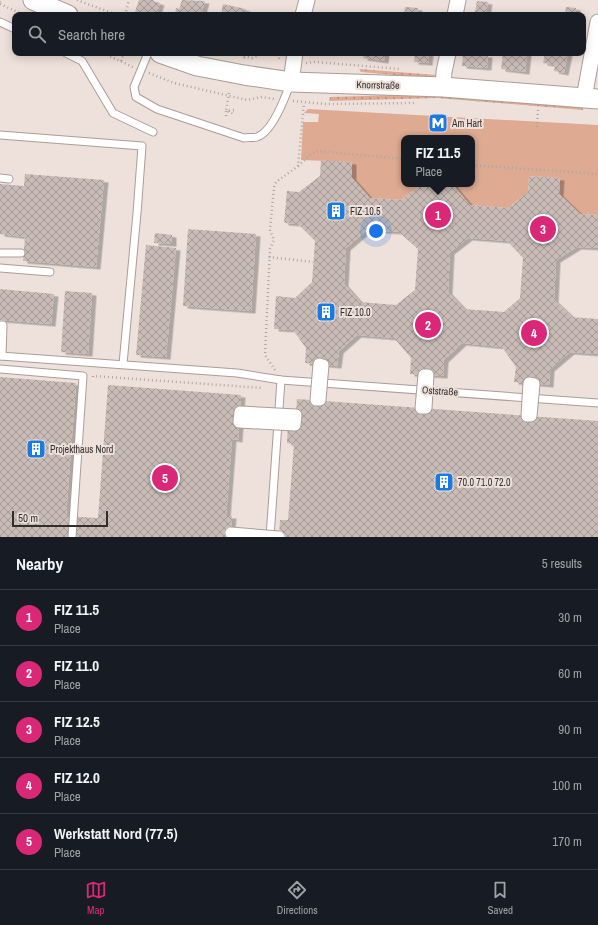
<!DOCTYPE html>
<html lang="en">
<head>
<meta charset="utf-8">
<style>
	body { margin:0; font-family:"Archivo Narrow",sans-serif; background:#242831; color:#f1f3f6 }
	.scale { position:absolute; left:12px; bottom:10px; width:96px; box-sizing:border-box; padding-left:4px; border:2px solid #332e2c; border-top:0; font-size:11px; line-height:14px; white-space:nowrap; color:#332e2c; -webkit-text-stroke:3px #eee1db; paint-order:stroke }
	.you { position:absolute; left:376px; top:231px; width:14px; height:14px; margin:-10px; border:3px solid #fff; border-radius:50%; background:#1a73e8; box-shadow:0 0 0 6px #1a73e833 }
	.badge { display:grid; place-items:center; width:26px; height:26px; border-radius:50%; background:#db2777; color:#fff; font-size:13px; font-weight:700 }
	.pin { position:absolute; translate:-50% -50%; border:2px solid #fff; box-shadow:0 1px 4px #0006 }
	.popup { position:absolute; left:401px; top:135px; width:74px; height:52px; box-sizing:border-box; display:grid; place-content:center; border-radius:8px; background:#171b24; filter:drop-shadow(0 1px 3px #0005); font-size:13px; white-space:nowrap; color:#9ea1a6 }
	.popup b { font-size:15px; color:#f1f3f6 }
	.popup::after { content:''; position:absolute; left:50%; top:100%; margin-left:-8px; border:8px solid transparent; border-top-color:#171b24 }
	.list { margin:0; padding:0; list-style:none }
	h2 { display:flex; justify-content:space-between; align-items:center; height:52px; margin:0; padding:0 16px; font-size:17px }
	h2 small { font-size:13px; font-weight:400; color:#9ea1a6 }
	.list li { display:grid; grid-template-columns:26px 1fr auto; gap:12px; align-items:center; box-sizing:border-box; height:56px; padding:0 16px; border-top:1px solid #363941 }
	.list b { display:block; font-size:15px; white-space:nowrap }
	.list p { margin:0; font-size:13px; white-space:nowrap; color:#9ea1a6 }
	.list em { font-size:13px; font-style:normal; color:#9ea1a6 }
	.icon { flex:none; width:22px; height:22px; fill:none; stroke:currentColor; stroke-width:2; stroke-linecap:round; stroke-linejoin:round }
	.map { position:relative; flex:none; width:598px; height:537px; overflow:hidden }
	.search { position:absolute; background:#171b24; box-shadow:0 2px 10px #0003; left:12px; right:12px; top:12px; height:44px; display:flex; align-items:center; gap:10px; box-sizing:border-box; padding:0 14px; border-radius:8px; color:#9ea1a6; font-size:15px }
	.sheet { height:332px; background:#171b24 }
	nav { display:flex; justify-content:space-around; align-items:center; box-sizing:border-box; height:56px; border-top:1px solid #363941; background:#171b24; font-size:11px; color:#9ea1a6 }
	nav a { display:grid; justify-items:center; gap:2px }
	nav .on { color:#db2777 }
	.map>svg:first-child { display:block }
	.grass { fill:url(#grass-dots) }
	.park { fill:#deaa92 }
	.building { fill:url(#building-cross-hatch); fill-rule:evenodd; filter:url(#shadow) }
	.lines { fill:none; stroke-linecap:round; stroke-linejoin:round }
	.service-casing { stroke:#aa9d98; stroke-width:9 }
	.minor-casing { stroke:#aa9d98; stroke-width:17 }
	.tertiary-casing { stroke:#aa9d98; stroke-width:21 }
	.path { stroke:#b0a6a1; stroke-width:2.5; stroke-dasharray:1 3; stroke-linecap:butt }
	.service { stroke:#fff; stroke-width:7 }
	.minor { stroke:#fff; stroke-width:15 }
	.tertiary { stroke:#fff; stroke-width:19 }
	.pedestrian-bridge-casing { stroke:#aa9d98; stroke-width:13; stroke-linecap:butt }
	.pedestrian-bridge { stroke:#fff; stroke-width:11 }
	.labels { text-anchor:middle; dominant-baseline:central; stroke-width:4; stroke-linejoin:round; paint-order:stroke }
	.street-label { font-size:10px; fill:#332e2c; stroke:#eee1db }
	.poi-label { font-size:10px; fill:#332e2c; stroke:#eee1db; text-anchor:start }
</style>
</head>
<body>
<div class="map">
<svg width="598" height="537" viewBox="0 0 598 537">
	<defs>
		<pattern id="grass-dots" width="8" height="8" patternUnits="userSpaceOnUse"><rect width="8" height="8" fill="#deaa92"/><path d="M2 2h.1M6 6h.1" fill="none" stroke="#b58b77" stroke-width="1.8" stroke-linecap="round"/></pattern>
		<pattern id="building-cross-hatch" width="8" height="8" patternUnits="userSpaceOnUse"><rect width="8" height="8" fill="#c9bcb7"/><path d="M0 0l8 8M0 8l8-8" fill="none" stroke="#a49995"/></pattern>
		<filter id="shadow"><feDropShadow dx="4.5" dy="2.5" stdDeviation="0" flood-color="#0004"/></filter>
	</defs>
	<rect width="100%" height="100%" fill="#eee1db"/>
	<g class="grass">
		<polygon points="359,69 436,75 433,78 428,78 361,72"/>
		<polygon points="430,94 583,105 583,110 437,98 329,101 330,97"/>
	</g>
	<polygon class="park" points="308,109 598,125 598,215 580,214 559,194 560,178 529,176 528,192 508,208 470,205 454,186 454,184 472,184 472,138 404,138 404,184 422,184 401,200 370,198 352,178 352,162 301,160 303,122 318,122 319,114 304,113"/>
	<g class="building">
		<polygon points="139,0 154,0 153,1 160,3 156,15 144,15 135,12"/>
		<polygon points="182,0 205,1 201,15 196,14 196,15 175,15 176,8 179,9"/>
		<polygon points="477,1 488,2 486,14 475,12"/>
		<polygon points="223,4 246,9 244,15 221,15"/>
		<polygon points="405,7 418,8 417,15 404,15"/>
		<polygon points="566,7 576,8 576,15 565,15"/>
		<polygon points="364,53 385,53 384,61 363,58"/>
		<polygon points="415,53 429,53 428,63 414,62"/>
		<polygon points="463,53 482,53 482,55 488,55 487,68 462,66"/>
		<polygon points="503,53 527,53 525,72 501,69"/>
		<polygon points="545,53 568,53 564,73 554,71 555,65 543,63"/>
		<path d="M321 160 352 162V178L370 198 401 200 422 184H454V186L470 205 508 208 528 192 529 176 560 178 559 194 580 214 598 215V248L577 247 556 260 554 300 572 317 598 319V354L570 352 550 369 549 385 514 382 516 367 502 347 462 343 444 360 443 376 410 374 411 358 394 338 357 335 339 351 337 366 305 363 306 348 293 330 274 329 276 296 295 298 312 282 315 241 298 224 284 223 287 191 299 192 320 176ZM367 230 399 232 418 249 415 290 396 305 360 302 344 284 346 248ZM468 238 507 241 523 258 520 298 504 312 464 309 448 292 450 252Z"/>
		<polygon points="25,174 104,180 96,267 23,261 25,237 0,234 0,184 24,186"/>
		<polygon points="188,229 256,234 251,311 183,306"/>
		<polygon points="155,233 172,235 172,244 154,243"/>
		<polygon points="146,245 176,248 166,357 136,355"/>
		<polygon points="0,289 54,294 51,324 0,320"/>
		<polygon points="65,291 92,293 88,354 61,352"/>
		<polygon points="0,377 76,383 66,516 98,518 108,385 241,395 238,440 232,439 226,516 232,516 230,537 0,537"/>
		<polygon points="297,399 598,421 598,537 279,537 280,520 288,520 294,444 287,443 288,424 295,425"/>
	</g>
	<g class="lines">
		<g class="service-casing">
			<g id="service">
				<polyline points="0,22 15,29"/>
				<polyline points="66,53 82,61 113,113 153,132"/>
				<path d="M148 53 134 87 136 97 157 109 244 138C248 137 253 138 257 137 272 132 285 98 290 84"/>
				<polyline points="0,135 142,146 137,213 123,364"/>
				<polyline points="0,178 9,179"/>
				<polyline points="0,253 21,253"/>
				<polyline points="0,268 50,272"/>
				<polyline points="0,325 3,325 2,356"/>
				<polyline points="0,356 237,373 281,380 598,403"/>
				<polyline points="0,369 83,376 72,537"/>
				<polyline points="270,537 281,380"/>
			</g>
		</g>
		<g class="minor-casing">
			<g id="minor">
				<polyline points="303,15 307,0"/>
				<polyline points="455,15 458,0"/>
				<polyline points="291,82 295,53"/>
				<polyline points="443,87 444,72 448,53"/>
				<polyline points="584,98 598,22"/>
			</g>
		</g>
		<g class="tertiary-casing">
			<g id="tertiary">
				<polyline points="33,0 68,15"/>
				<polyline points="160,53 197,66 244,75 291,82 443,87 598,99"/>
			</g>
		</g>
		<g class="path">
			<polyline points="77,0 117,15"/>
			<polyline points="0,2 1,0"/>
			<polyline points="0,4 24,15"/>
			<polyline points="125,15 129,0"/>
			<polyline points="103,53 133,67"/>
			<polyline points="269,53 276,54 281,61"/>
			<polyline points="244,56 252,58 257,56"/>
			<polyline points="244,58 247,53"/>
			<polyline points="121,61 124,53"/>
			<polyline points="306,63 315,62 401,69"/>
			<polyline points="149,73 174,83 247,100 262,97 274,99"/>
			<polyline points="229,93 226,111 235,114"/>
			<polyline points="293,101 325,104 416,103"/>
			<polyline points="538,110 537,126 541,126"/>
			<polyline points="226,116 226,111 235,110"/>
			<polyline points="472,165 598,174"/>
			<polyline points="298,166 311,154 318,151 404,159"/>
			<polyline points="269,257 313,262"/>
			<polyline points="275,370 265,355 270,249 274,240 270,230 274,187 276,182 298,166 304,103"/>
			<polyline points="93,377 93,376 263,388"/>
		</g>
		<use href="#service" class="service"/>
		<use href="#minor" class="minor"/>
		<use href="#tertiary" class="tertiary"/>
		<g class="pedestrian-bridge-casing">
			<g id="pedestrian-bridge">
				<polygon points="319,364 323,365 320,400 316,400"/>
				<polygon points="424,375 428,375 426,408 421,408"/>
				<polygon points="529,383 534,384 531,416 527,416"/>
				<polygon points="240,412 296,415 295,425 239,422"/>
				<polyline points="231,533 279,537"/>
			</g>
		</g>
		<use href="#pedestrian-bridge" class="pedestrian-bridge"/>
	</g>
	<defs>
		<g id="metro-square" transform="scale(1)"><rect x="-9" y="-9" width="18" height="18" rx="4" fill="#1b79e2" stroke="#eee1db"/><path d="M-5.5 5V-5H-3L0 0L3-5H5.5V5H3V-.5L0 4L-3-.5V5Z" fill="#fff"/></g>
		<g id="building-square" transform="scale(1)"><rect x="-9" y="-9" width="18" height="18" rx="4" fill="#1b79e2" stroke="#eee1db"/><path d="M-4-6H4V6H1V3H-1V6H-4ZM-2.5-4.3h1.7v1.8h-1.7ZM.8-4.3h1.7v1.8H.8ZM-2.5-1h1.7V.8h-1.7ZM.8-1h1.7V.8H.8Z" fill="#fff"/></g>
	</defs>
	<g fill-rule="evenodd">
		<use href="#metro-square" x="438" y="123"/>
		<use href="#building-square" x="336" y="211"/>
		<use href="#building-square" x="326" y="312"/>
		<use href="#building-square" x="36" y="449"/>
		<use href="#building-square" x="444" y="482"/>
	</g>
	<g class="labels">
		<g class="street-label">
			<text transform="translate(378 85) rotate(1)">Knorrstraße</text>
			<text transform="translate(440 391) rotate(4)">Oststraße</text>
		</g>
		<g class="poi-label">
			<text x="452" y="123">Am Hart</text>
			<text x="350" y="211">FIZ 10.5</text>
			<text x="340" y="312">FIZ 10.0</text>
			<text x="50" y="449">Projekthaus Nord</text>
			<text x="458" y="482">70.0 71.0 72.0</text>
		</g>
	</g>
</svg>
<div class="scale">50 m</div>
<div class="you"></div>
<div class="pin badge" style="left:438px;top:215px">1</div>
<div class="popup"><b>FIZ 11.5</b>Place</div>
<div class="pin badge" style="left:428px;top:325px">2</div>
<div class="pin badge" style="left:543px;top:229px">3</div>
<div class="pin badge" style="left:534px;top:333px">4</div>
<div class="pin badge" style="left:165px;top:478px">5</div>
<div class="search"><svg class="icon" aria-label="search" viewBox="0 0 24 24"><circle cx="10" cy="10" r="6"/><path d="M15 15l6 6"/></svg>Search here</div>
</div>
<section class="sheet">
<h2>Nearby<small>5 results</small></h2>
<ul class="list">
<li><span class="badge">1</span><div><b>FIZ 11.5</b><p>Place</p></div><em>30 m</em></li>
<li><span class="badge">2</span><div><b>FIZ 11.0</b><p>Place</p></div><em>60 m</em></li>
<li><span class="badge">3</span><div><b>FIZ 12.5</b><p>Place</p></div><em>90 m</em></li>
<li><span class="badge">4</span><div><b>FIZ 12.0</b><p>Place</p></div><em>100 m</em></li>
<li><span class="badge">5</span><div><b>Werkstatt Nord (77.5)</b><p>Place</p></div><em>170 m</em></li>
</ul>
</section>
<nav>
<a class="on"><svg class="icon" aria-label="map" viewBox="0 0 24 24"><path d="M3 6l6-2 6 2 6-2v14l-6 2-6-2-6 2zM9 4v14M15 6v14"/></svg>Map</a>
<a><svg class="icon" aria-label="directions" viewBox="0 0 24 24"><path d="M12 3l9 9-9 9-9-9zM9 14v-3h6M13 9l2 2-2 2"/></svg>Directions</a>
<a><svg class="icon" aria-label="saved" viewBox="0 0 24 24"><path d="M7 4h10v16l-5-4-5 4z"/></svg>Saved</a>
</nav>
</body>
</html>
